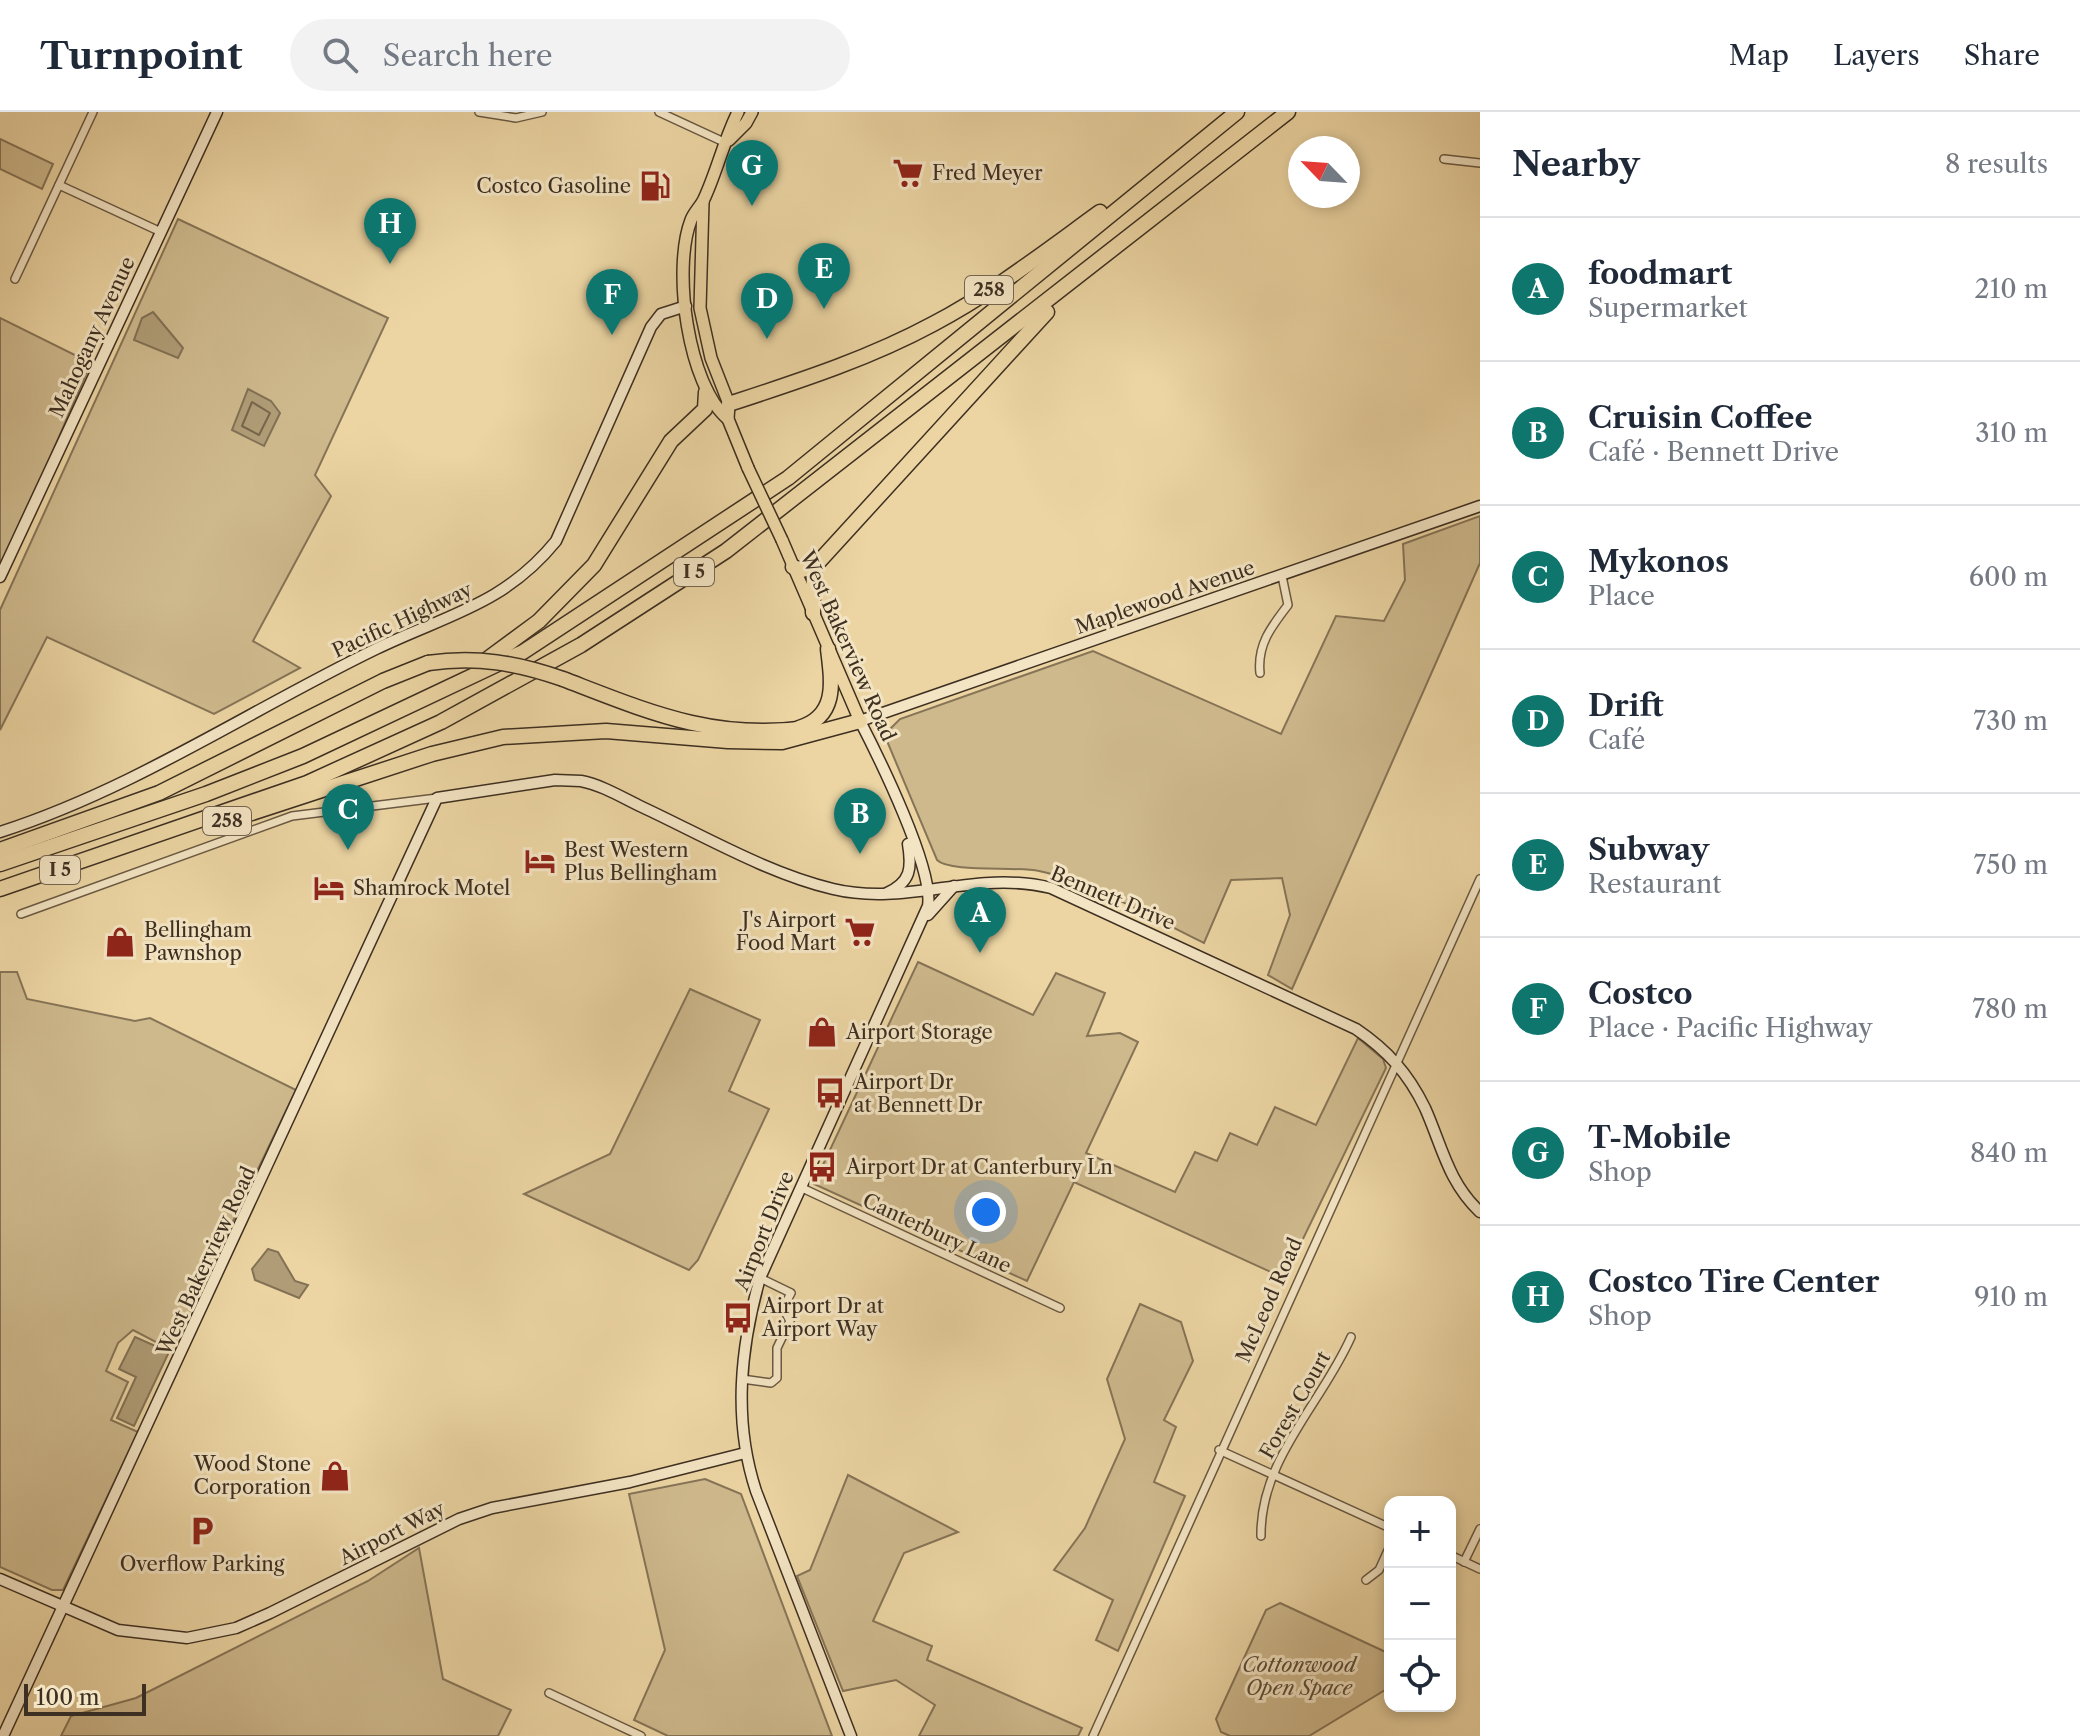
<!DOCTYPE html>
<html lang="en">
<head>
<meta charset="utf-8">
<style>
	body { margin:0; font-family:"Libre Caslon Text",serif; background:#f2f2f3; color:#1f2937 }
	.controls { position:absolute; right:24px; bottom:24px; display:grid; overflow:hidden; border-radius:16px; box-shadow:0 4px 12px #0003 }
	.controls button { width:72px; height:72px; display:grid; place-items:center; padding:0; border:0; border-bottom:2px solid #e0e1e3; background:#fff; color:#1f2937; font:40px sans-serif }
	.compass { position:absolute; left:1288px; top:24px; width:72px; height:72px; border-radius:50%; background:#fff; box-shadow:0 4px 12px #0003; rotate:295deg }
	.scale { position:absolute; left:24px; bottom:20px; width:122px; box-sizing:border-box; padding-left:8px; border:4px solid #3d2f21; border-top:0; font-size:22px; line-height:28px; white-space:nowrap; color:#3d2f21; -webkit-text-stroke:6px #f3e4c3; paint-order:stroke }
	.you { position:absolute; left:986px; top:1100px; width:28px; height:28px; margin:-20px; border:6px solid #fff; border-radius:50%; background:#1a73e8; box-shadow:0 0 0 12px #1a73e833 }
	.badge { display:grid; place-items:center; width:52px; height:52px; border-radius:50%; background:#0f766e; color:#fff; font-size:26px; font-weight:700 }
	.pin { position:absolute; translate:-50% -66px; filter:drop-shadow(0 2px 4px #0008) }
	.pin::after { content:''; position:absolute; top:42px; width:28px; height:24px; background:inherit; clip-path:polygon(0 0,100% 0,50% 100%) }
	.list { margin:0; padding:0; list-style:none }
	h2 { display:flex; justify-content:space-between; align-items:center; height:104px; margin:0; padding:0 32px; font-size:34px }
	h2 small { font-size:26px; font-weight:400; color:#747a83 }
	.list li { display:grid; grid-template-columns:52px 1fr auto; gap:24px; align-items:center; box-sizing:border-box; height:144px; padding:0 32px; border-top:2px solid #e0e1e3 }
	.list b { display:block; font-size:30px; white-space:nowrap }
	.list p { margin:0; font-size:26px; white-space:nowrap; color:#747a83 }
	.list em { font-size:26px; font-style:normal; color:#747a83 }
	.icon { flex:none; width:44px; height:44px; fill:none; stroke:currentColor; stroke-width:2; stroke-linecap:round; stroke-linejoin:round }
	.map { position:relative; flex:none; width:1480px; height:1624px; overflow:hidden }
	header { display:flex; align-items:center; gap:48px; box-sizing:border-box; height:112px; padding:0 40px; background:#fff; border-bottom:2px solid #e0e1e3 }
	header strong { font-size:38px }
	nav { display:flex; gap:44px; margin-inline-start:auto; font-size:28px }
	.search { width:560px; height:72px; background:#f2f2f3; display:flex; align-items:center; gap:20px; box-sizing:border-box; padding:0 28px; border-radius:44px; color:#747a83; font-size:30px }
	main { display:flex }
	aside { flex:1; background:#fff }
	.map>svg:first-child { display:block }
	.green { fill:#ceb98d; stroke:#867457; stroke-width:2 }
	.water { fill:#b09d77; stroke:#827155; stroke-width:2 }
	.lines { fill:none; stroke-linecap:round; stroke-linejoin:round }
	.shore { stroke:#76664c; stroke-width:2 }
	.street-casing { stroke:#695842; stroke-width:10 }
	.secondary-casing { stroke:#3d2f21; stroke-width:13 }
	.primary-casing { stroke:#3d2f21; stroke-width:14 }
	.highway-casing { stroke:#3d2f21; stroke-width:17 }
	.street { stroke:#f3e4c3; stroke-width:7 }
	.secondary { stroke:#f3e4c3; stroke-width:10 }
	.primary { stroke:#ecd5a3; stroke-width:11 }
	.highway { stroke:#ecd5a3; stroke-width:14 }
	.primary-bridge-casing { stroke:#3d2f21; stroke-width:14; stroke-linecap:butt }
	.highway-bridge-casing { stroke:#3d2f21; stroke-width:17; stroke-linecap:butt }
	.primary-bridge { stroke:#ecd5a3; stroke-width:11 }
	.highway-bridge { stroke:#ecd5a3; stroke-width:14 }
	.labels { text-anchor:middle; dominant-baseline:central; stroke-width:6; stroke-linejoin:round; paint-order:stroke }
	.shield { fill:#f3e4c3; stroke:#746552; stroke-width:2 }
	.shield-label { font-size:18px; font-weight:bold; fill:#3d2f21 }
	.poi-label { font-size:20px; fill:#3d2f21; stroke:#f3e4c3; text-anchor:start }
	.street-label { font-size:20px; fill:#3d2f21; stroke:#f3e4c3 }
	.park-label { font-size:20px; font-style:italic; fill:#5a4b37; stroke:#f3e4c3 }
</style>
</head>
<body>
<header>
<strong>Turnpoint</strong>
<div class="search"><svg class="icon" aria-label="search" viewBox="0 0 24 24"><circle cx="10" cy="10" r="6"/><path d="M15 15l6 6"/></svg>Search here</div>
<nav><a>Map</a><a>Layers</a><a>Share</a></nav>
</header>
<main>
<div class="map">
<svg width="1480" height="1624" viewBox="0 0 1480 1624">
	<rect width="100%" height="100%" fill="#ecd5a3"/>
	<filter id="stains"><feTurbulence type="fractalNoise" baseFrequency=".0025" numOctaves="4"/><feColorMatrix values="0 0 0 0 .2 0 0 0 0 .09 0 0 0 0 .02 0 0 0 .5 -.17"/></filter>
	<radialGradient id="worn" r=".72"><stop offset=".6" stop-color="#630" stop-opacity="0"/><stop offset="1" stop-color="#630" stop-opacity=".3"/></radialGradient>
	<g class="green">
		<polygon points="0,27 53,52 42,77 0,57"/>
		<polygon points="178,107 388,206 315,363 331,384 253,529 300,556 214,602 47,525 0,618 0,498"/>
		<polygon points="0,206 91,251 0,461"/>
		<path d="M1480 404V451L1292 877 1268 863 1290 803 1282 766 1231 768 1204 831C1156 808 1090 769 1039 759 1015 754 950 761 937 748L887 629 890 617 900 607 1093 539 1281 622 1336 504 1384 509 1405 468 1403 432Z"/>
		<polygon points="918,850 1033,903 1056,861 1105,881 1087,924 1120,921 1138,930 1086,1041 1175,1080 1195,1040 1217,1049 1230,1021 1257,1033 1275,995 1316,1013 1358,926 1383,947 1386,956 1284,1166 1074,1070 1027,1169 814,1072"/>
		<polygon points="0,860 17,860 27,887 135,909 150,906 296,978 171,1238 133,1218 118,1231 106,1259 128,1270 111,1308 138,1320 63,1478 52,1478 0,1455"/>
		<polygon points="690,877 760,908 729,979 769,997 698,1148 689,1158 524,1082 610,1042"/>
		<polygon points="1140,1192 1181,1210 1193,1249 1164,1308 1176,1315 1154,1370 1185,1384 1118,1539 1096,1528 1113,1488 1054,1458 1085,1416 1125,1327 1107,1267"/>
		<polygon points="848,1363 958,1420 904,1441 873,1509 932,1534 927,1548 1082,1616 1078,1624 919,1624 935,1593 896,1568 843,1579 797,1464 810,1458"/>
		<polygon points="705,1367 741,1382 832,1624 668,1624 634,1608 665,1538 629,1382"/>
		<polygon points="419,1436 443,1567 511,1598 498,1624 61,1624 71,1604 136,1586 368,1469"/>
		<polygon points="1280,1491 1390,1542 1390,1575 1309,1624 1230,1624 1221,1620 1216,1607 1266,1498"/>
	</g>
	<g class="water">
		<polygon points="153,200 183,236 178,246 134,228 142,206"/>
		<polygon points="248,277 271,289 280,301 264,334 232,318"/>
		<polygon points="268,1137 278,1140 295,1169 308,1173 299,1186 255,1168 252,1157"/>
		<polygon points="135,1225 169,1240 134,1314 117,1306 136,1265 119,1257"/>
	</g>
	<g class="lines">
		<polygon class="shore" points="252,290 270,301 259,323 242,314"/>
		<g class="street-casing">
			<g id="street">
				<polyline points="479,0 516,6 542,0"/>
				<polyline points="659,0 726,31"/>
				<polyline points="1444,47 1480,51"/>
				<polyline points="59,73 161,120"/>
				<polyline points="15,167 93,0"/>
				<path d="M1260 561C1257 533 1271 515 1288 493L1282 464"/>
				<polyline points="21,802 292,704 437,686"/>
				<polyline points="800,1075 1060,1196"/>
				<polyline points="742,1267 771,1271 777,1266 777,1236 790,1209 783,1196 791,1181 760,1166"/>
				<polyline points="1219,1338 1390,1416"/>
				<path d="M1261 1424C1260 1347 1322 1291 1351 1225"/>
				<polyline points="1450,1443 1480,1457"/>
				<polyline points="1464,1450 1480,1417"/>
				<polyline points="1366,1468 1379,1458 1390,1434"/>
				<polyline points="549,1581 641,1624"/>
				<polyline points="1093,1624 1480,767"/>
			</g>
		</g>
		<g class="secondary-casing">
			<g id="secondary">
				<polyline points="0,465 217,0"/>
				<path d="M0 720C134 677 250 598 376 537 446 503 504 493 556 429L651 215 661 202 686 194"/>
				<path d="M887 781C911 770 912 756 908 732"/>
				<polyline points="928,803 954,774"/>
				<polyline points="0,1467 118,1518 187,1526 236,1516 270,1501 459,1407 492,1396 630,1370 745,1341"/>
				<path d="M3 1624 437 686 555 668 581 669C602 673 623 686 642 695 704 724 767 761 833 777 908 795 975 757 1051 776L1356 917C1387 938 1408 961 1425 996 1442 1034 1448 1070 1480 1100"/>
				<path d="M851 1624 756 1379C733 1309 740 1237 760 1166L928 794C934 757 879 646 860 609L1480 394"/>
			</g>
		</g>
		<g class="primary-casing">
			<g id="primary">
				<polyline points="729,28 746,11 752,0"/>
				<polyline points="703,90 700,196 711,246 729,292 728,307 748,356"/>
				<path d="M728 307C688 274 672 157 691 108 694 100 701 94 704 87 717 59 724 28 738 0"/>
				<polyline points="782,428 860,609"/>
			</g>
		</g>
		<g class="highway-casing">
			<g id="highway">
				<path d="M729 292C799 269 868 247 933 212 992 181 1046 139 1100 100"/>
				<polyline points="793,455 802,458 814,455 1047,200"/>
				<polyline points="813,501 814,455"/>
				<polyline points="478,554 539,509 594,453 671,329 705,297 706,280"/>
				<path d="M563 567C649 600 714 629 808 616"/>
				<path d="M799 616C838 604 832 570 828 537"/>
				<polyline points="221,711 432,642 503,625 606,619 728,629 782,630 860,609"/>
				<polyline points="0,738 159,681 383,569 428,551"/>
				<polyline points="0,752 206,682 303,644 523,540 788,366 1237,0"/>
				<polyline points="0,777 307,671 441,610 581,533 726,439 1288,0"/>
			</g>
		</g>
		<use href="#street" class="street"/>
		<use href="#secondary" class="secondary"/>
		<use href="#primary" class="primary"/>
		<use href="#highway" class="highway"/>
		<g class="primary-bridge-casing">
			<polyline id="primary-bridge" points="748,356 782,428"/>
		</g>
		<g class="highway-bridge-casing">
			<path id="highway-bridge" d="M428 551C477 544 517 551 563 567"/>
		</g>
		<use href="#primary-bridge" class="primary-bridge"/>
		<use href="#highway-bridge" class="highway-bridge"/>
	</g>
	<defs>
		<g id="supermarket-bare" transform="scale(2.4)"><path d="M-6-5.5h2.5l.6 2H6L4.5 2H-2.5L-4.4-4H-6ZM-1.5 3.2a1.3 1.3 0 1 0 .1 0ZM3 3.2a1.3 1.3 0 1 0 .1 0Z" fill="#8f2418" stroke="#f3e4c3" stroke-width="2.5" paint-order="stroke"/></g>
		<g id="fuel-bare" transform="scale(2.4)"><path d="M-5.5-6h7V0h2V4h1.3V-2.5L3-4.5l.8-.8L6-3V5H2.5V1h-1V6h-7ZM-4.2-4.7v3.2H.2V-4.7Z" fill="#8f2418" stroke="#f3e4c3" stroke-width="2.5" paint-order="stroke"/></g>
		<g id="hotel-bare" transform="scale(2.4)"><path d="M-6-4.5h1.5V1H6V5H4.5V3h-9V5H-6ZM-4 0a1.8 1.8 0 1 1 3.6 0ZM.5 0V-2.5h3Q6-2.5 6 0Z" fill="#8f2418" stroke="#f3e4c3" stroke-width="2.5" paint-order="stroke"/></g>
		<g id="shop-bare" transform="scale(2.4)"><path d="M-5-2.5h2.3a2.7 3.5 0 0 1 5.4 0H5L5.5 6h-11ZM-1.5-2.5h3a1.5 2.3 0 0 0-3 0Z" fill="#8f2418" stroke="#f3e4c3" stroke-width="2.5" paint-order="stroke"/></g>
		<g id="bus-bare" transform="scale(2.4)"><path d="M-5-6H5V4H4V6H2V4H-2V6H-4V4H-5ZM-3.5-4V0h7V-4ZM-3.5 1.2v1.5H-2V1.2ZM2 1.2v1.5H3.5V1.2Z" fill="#8f2418" stroke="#f3e4c3" stroke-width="2.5" paint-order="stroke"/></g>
		<g id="parking-bare" transform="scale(2.4)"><path d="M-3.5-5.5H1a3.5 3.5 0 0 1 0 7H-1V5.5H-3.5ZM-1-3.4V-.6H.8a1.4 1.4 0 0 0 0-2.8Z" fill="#8f2418" stroke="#f3e4c3" stroke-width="2.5" paint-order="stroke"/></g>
	</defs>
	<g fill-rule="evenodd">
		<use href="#supermarket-bare" x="908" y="61"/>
		<use href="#fuel-bare" x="655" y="74"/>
		<use href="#hotel-bare" x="540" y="749"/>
		<use href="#hotel-bare" x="329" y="776"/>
		<use href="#supermarket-bare" x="860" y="820"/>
		<use href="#shop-bare" x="120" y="830"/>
		<use href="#shop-bare" x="822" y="920"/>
		<use href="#bus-bare" x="830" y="981"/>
		<use href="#bus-bare" x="822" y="1055"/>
		<use href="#bus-bare" x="738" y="1206"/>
		<use href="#shop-bare" x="335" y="1364"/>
		<use href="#parking-bare" x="202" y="1419"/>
	</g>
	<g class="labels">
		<g class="shield">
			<rect x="965" y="164" width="48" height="28" rx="6"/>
			<rect x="674" y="446" width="40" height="28" rx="6"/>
			<rect x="203" y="695" width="48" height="28" rx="6"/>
			<rect x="40" y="744" width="40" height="28" rx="6"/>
		</g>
		<g class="shield-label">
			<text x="989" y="178">258</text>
			<text x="694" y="460">I 5</text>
			<text x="227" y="709">258</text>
			<text x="60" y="758">I 5</text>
		</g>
		<g class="poi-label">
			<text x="932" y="61">Fred Meyer</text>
			<text x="631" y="74" text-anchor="end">Costco Gasoline</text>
			<text x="564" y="738">Best Western<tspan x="564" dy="23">Plus Bellingham</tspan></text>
			<text x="353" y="776">Shamrock Motel</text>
			<text x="836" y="808" text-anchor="end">J's Airport<tspan x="836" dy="23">Food Mart</tspan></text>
			<text x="144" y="818">Bellingham<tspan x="144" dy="23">Pawnshop</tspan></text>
			<text x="846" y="920">Airport Storage</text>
			<text x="854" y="970">Airport Dr<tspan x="854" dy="23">at Bennett Dr</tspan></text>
			<text x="846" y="1055">Airport Dr at Canterbury Ln</text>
			<text x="762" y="1194">Airport Dr at<tspan x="762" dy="23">Airport Way</tspan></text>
			<text x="311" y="1352" text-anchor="end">Wood Stone<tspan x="311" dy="23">Corporation</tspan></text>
			<text x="202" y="1452" text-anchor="middle">Overflow Parking</text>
		</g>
		<g class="street-label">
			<text transform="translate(92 225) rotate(-65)">Mahogany Avenue</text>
			<text transform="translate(1165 485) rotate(-19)">Maplewood Avenue</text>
			<text transform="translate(402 508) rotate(-25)">Pacific Highway</text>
			<text transform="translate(848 534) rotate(66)">West Bakerview Road</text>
			<text transform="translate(1113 786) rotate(23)">Bennett Drive</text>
			<text transform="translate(764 1119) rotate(-68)">Airport Drive</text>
			<text transform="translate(937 1121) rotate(25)">Canterbury Lane</text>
			<text transform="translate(206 1149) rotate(-65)">West Bakerview Road</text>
			<text transform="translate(1269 1188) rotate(-66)">McLeod Road</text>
			<text transform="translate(1295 1293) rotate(-60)">Forest Court</text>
			<text transform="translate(392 1421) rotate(-27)">Airport Way</text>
		</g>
		<g class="park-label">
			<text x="1299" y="1553">Cottonwood<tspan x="1299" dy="23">Open Space</tspan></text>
		</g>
	</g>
	<rect width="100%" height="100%" filter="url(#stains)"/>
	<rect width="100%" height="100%" fill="url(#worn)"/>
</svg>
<div class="controls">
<button>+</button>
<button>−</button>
<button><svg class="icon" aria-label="locate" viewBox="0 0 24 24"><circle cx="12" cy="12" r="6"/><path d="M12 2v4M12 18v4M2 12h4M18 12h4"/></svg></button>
</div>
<svg class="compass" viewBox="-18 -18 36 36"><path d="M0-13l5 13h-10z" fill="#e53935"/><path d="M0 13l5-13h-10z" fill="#747a83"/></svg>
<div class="scale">100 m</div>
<div class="you"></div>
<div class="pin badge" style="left:980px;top:841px">A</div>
<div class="pin badge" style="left:860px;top:742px">B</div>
<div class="pin badge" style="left:348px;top:738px">C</div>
<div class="pin badge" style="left:767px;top:227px">D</div>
<div class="pin badge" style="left:824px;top:197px">E</div>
<div class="pin badge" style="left:612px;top:223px">F</div>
<div class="pin badge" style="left:752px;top:94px">G</div>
<div class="pin badge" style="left:390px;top:152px">H</div>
</div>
<aside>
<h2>Nearby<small>8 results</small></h2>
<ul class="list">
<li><span class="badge">A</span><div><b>foodmart</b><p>Supermarket</p></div><em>210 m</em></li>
<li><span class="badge">B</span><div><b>Cruisin Coffee</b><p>Café · Bennett Drive</p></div><em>310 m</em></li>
<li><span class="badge">C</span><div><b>Mykonos</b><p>Place</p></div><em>600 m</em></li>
<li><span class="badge">D</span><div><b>Drift</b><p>Café</p></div><em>730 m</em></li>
<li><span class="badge">E</span><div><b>Subway</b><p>Restaurant</p></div><em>750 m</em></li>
<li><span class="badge">F</span><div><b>Costco</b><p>Place · Pacific Highway</p></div><em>780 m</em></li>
<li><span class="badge">G</span><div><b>T-Mobile</b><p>Shop</p></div><em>840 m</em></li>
<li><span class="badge">H</span><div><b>Costco Tire Center</b><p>Shop</p></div><em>910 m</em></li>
</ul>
</aside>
</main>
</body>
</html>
